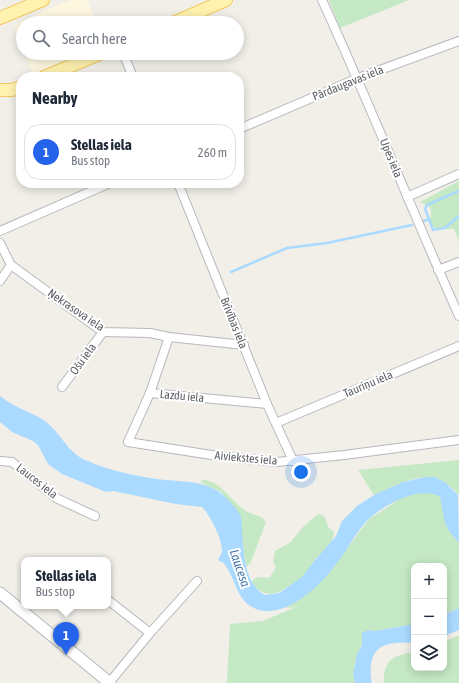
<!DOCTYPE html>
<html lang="en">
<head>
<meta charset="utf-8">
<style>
	body { margin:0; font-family:"Asap Condensed",sans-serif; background:#f2f2f3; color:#1f2937 }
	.controls { position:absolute; right:12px; bottom:12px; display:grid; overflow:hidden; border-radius:8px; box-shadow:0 2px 10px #0003 }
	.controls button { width:36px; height:36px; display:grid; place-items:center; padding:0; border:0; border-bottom:1px solid #e0e1e3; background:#fff; color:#1f2937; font:20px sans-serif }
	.you { position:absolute; left:301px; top:472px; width:14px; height:14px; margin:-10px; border:3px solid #fff; border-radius:50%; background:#1a73e8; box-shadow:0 0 0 6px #1a73e833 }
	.badge { display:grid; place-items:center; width:26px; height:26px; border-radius:50%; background:#2563eb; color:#fff; font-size:13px; font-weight:700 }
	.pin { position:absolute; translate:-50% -33px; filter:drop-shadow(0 1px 2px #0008) }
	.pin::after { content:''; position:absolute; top:21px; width:14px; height:12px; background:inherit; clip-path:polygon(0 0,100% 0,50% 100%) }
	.popup { position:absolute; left:21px; top:557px; width:90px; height:52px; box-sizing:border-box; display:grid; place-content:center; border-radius:8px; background:#fff; filter:drop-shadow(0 1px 3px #0005); font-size:13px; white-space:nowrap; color:#747a83 }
	.popup b { font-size:15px; color:#1f2937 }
	.popup::after { content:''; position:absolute; left:50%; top:100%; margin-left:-8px; border:8px solid transparent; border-top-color:#fff }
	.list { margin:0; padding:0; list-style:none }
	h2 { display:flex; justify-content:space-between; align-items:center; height:52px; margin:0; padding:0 16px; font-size:17px }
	h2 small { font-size:13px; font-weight:400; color:#747a83 }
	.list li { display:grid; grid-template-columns:26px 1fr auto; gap:12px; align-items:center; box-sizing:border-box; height:56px; margin:0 8px 8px; padding:0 8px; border:1px solid #e0e1e3; border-radius:16px }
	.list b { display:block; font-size:15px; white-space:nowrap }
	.list p { margin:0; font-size:13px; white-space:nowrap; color:#747a83 }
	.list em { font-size:13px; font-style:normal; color:#747a83 }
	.icon { flex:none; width:22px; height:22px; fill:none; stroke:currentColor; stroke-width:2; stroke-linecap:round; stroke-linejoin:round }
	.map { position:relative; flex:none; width:459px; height:683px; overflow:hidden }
	.search { position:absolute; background:#fff; box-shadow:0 2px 10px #0003; left:16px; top:16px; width:228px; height:44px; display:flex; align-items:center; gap:10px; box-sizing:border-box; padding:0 14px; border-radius:22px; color:#747a83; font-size:15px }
	.panel { position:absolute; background:#fff; box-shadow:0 2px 10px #0003; left:16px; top:72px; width:228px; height:116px; border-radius:16px }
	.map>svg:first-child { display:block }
	.commercial { fill:#fef7e0 }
	.green { fill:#c5e8c5 }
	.water { fill:#aadaff }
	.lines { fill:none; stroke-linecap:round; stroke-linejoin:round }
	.stream { stroke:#aadaff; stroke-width:2.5 }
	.street-casing { stroke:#b5b8bc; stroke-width:10 }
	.secondary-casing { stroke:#b6babf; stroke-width:13 }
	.primary-casing { stroke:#f2c960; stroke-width:14 }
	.street { stroke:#fff; stroke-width:8 }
	.secondary { stroke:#fff; stroke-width:11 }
	.primary { stroke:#fff2af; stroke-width:12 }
	.labels { text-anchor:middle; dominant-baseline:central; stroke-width:4; stroke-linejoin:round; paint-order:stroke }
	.street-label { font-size:12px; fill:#5f6368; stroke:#fff }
	.water-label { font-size:13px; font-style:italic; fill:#4174aa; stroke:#fff }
</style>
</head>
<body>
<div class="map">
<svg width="459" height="683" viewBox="0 0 459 683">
	<rect width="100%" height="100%" fill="#f1efe8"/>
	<g class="commercial">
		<polygon points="70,0 87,0 97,23 23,23 23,50 14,27 19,22"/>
		<polygon points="24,53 82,53 33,74"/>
	</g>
	<g class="green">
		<polygon points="329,0 409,0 340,28"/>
		<polygon points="459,181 459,241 454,229 438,229 430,226 431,208 420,202"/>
		<path d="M459 460V495C431 463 406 481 374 495L358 470Z"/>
		<path d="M203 480C222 480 233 506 250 513 257 516 261 515 266 522L251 562 246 567 240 527 241 516 221 492 200 482Z"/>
		<path d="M420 492H432L440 496 449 531 459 543V608L444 615V566H414V624L375 631 368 630C361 647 350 664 355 683H227L230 624 263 621 296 607 286 608 308 593 325 578 369 519 403 497Z"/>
		<path d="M318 514 324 516 329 528 334 532C334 544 323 551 315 559 311 564 309 570 305 574 301 579 295 582 290 585 276 595 263 599 252 582 256 574 263 579 270 577L276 567 273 562 275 551 291 542 303 527Z"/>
		<path d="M459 635V683H384C383 660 394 655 414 652V668H444V642Z"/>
	</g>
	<g class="water">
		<path d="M0 396C14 408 30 411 45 421 60 432 66 450 83 459 104 469 134 476 157 479 195 484 216 477 241 516 244 540 240 581 265 595L279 593 302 577 315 560 336 536 342 521 357 506 374 495 403 482 425 477H435L446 483 458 495 459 543 449 531 445 523 440 497C419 484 379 507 365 523 354 535 347 551 337 563 322 585 281 624 252 607 236 598 236 579 225 565 224 562 221 562 218 560 219 557 221 555 222 552 223 540 210 515 202 507L176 504 113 491 106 492 62 474 48 464 38 445 33 441 12 432 0 422Z"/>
		<polygon points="459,608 459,630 444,636 444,615"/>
		<path d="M414 624V643C405 643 394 642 386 645 370 649 369 670 372 683H355L353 674 357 654 362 645V633L368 630 375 631Z"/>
	</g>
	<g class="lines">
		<g class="stream">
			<polyline points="429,219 433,230 445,228 459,216"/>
			<polyline points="424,221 429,219 425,209 427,205 459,191"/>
			<polyline points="231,272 287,248 327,243 412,225"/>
		</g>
		<g class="street-casing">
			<g id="street">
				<path d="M322 0C370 104 412 211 459 316"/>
				<polyline points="123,53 133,77"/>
				<polyline points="239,129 358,78 459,41"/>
				<polyline points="178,183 267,404 293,461"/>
				<polyline points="407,197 459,174"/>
				<polyline points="0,231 110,183"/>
				<polyline points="0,243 11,265 103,332 150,333 169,337 244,345"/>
				<polyline points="438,270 459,262"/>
				<polyline points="0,281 11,265"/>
				<polyline points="169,337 150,393 128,442 218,456 277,462 344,455 459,440"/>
				<polyline points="62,387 103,332"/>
				<polyline points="150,393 267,404"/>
				<polyline points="276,423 459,346"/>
				<polyline points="0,461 12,462 56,498 95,516"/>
				<polyline points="108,600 150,633"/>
				<polyline points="109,683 150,633 197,581"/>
			</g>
		</g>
		<g class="secondary-casing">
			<polyline id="secondary" points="0,593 110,683"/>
		</g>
		<g class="primary-casing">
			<g id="primary">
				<polyline points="0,18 43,0"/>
				<polyline points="173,23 226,0"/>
				<polyline points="44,77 102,53"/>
				<polyline points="0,90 12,90 21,87"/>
			</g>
		</g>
		<use href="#street" class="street"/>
		<use href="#secondary" class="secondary"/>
		<use href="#primary" class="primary"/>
	</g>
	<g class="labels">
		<g class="street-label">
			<text transform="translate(348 83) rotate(-22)">Pārdaugavas iela</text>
			<text transform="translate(391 158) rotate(68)">Upes iela</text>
			<text transform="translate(76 310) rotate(34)">Ņekrasova iela</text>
			<text transform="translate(234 323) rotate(68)">Brīvības iela</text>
			<text transform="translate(83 359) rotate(-54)">Ošu iela</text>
			<text transform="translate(368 384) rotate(-23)">Tauriņu iela</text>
			<text transform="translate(182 396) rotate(5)">Lazdu iela</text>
			<text transform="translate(246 458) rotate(5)">Aiviekstes iela</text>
			<text transform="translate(37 481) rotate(38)">Lauces iela</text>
		</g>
		<g class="water-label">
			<text transform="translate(240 568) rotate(71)">Laucesa</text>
		</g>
	</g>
</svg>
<div class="controls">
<button>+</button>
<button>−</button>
<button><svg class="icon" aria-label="layers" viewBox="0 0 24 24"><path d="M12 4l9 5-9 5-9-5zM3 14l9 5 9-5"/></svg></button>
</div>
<div class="you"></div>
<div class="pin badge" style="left:66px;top:655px">1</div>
<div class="popup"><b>Stellas iela</b>Bus stop</div>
<div class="search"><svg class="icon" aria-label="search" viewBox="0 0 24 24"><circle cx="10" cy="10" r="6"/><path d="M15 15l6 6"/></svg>Search here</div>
<section class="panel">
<h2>Nearby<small></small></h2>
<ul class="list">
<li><span class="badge">1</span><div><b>Stellas iela</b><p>Bus stop</p></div><em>260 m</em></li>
</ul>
</section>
</div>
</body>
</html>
